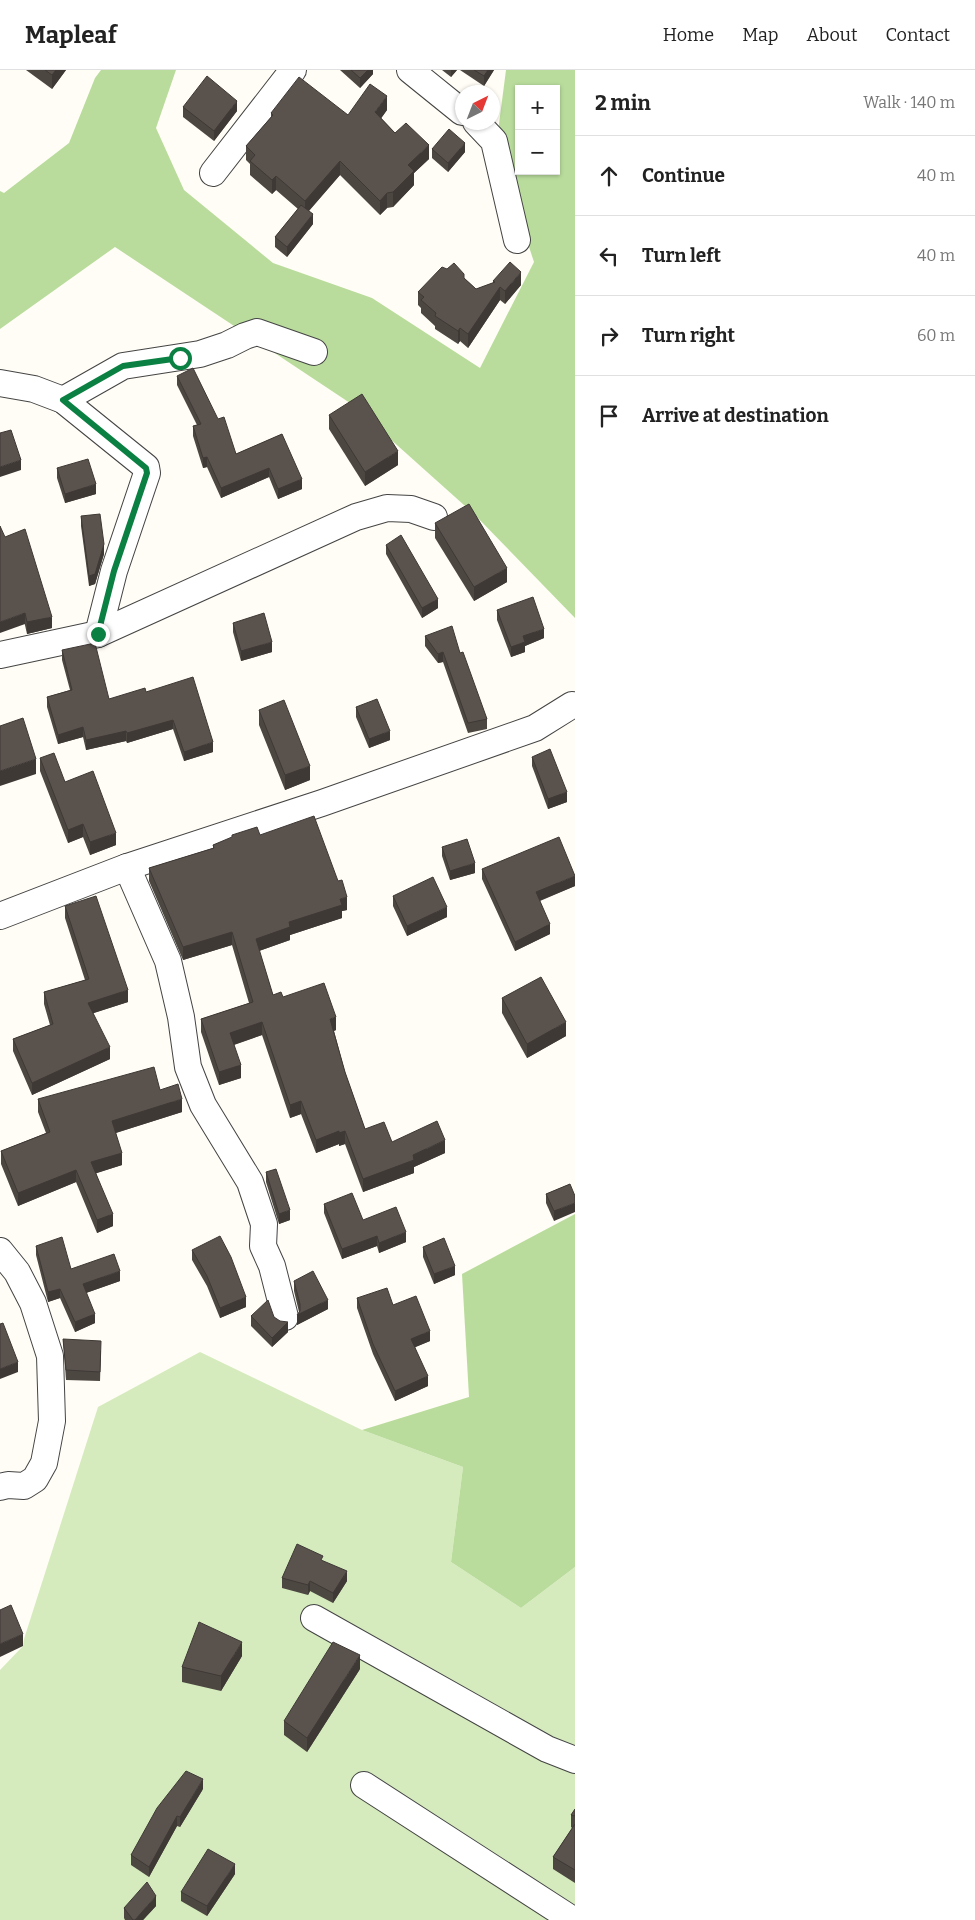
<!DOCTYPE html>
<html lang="en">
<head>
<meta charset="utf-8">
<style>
	body { margin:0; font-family:Bitter,serif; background:#f2f2f2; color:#222 }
	.controls { position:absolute; right:15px; top:15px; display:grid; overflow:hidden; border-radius:0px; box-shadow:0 1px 4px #0004 }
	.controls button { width:45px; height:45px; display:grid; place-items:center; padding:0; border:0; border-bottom:1px solid #e0e0e0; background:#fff; color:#222; font:25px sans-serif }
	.compass { position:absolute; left:455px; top:15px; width:45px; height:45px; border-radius:50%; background:#fff; box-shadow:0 1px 4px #0004; rotate:42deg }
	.stop { position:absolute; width:15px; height:15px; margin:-11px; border:4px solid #0b8043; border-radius:50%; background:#fff }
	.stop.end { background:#0b8043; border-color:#fff; box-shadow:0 1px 5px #0008 }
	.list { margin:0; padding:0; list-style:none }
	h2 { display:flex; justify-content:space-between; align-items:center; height:65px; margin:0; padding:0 20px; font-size:21px }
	h2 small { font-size:16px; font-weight:400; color:#767676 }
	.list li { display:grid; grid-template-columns:32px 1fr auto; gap:15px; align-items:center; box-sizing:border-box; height:80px; padding:0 20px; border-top:1px solid #e0e0e0 }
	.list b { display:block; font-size:19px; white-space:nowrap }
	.list em { font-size:16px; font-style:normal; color:#767676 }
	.icon { flex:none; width:28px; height:28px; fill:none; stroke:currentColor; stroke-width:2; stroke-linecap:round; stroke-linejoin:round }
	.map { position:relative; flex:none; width:575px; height:1850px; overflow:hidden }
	header { display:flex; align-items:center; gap:30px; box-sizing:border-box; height:70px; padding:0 25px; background:#fff; border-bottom:1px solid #e0e0e0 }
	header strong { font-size:24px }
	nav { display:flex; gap:28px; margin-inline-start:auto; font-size:18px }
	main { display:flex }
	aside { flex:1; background:#fff }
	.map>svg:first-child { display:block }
	.green { fill:#d5ebbd }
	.forest { fill:#b9dc9c; fill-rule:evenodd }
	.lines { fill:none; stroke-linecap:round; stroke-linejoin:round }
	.minor-casing { stroke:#444; stroke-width:28 }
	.minor { stroke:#fff; stroke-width:26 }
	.wall { fill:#4d4742 }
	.shaded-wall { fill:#3f3936 }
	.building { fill:#5a524d; stroke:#3f3936 }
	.route { stroke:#0b8043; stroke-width:6 }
</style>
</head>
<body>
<header>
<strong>Mapleaf</strong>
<nav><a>Home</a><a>Map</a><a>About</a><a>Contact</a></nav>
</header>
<main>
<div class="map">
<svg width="575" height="1850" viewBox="0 0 575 1850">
	<rect width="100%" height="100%" fill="#fffdf5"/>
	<polygon class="green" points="200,1282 362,1360 463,1397 451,1492 521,1538 575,1497 575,1850 0,1850 0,1600 23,1576 24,1569 98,1337"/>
	<g class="forest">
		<path d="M101 0H176L156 58 184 120 273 193 372 228 480 298 534 192 496 77 506 0H575V548L474 444 350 333 115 177 0 259V121L4 123 69 73 95 8ZM519 19H556V101H519Z"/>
		<polygon points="575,1144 575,1497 521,1538 451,1492 463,1397 362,1360 469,1327 462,1204"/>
	</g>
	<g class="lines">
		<g class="minor-casing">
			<g id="minor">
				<polyline points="410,0 462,42"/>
				<polyline points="476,52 494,71 517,170"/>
				<polyline points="213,103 293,0"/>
				<polyline points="0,313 34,319 63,330 146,397 147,403 114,501 98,564"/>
				<polyline points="63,330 123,296 200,284 227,275 245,266 257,262 314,282"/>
				<polyline points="0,585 98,564 356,447 387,438 411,439 434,447"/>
				<polyline points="127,797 168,891 181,947 188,997 203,1035 250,1112 264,1154 263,1176 272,1196 285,1247"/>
				<polyline points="0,846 127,797 322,733 535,658 572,635"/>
				<polyline points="0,1181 17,1202 33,1233 50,1286 52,1351 44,1393 35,1409 24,1416 8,1415 0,1417"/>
				<polyline points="314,1548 547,1679 575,1690"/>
				<polyline points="364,1715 573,1850"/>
			</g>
		</g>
		<use href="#minor" class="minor"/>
	</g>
	<g class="wall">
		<polygon points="26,0 66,0 52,19"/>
		<polygon points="340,0 373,0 373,4 360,18"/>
		<polygon points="442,0 457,0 451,7"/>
		<polygon points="460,0 494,0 484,16"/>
		<polygon points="183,37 237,41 214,71 183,47"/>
		<polygon points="387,40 381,48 395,63 429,89 414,103 414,115 393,137 387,138 380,145 340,105 309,141 313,154 287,187 275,177 275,167 298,139 276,120 272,124 250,105 250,94 246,90 246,76 271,47 271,43 348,45"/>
		<polygon points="432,79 465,82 448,102 432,88"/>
		<polygon points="464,208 476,219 493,213 493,211 521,215 505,234 500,230 468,278 460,271 458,274 435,259 435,256 421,243 421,238 418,235 418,222"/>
		<polygon points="177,306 236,384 282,364 302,419 278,429 269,407 221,428 207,397 203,398 193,366 193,356 197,355 177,315"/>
		<polygon points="329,345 398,395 365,416 329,359"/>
		<polygon points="57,398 96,424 65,433 57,408"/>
		<polygon points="81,446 104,484 95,514 89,516 81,456"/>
		<polygon points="435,453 507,512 474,531 435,468"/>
		<polygon points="5,467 52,558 27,564"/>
		<polygon points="386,475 438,538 422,548 386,484"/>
		<polygon points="497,540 544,568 525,576 525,582 511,587 497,550"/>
		<polygon points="233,553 272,582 241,591 233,562"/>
		<polygon points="425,566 460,583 487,649 487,659 468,663 443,592 438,593 425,576"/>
		<polygon points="62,580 109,629 146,622 213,682 184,691 173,659 127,673 126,671 86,680 83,667 58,674 47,637 47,627 70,620 62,590"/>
		<polygon points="356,637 390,670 369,678 356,647"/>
		<polygon points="259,640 310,710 285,720 259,655"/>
		<polygon points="532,687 567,732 548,739 532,696"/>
		<polygon points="40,688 65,712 116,775 90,785 83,767 68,773 40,701"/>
		<polygon points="232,765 260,765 347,840 342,841 342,848 290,865 290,870 259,881 273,925 283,927 336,960 334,961 345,1002 365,1059 392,1072 445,1083 414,1097 414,1103 363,1122 345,1074 339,1076 339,1074 316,1083 301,1044 290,1048 262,965 234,975 241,1008 219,1015 201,962 201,949 249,933 232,875 183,890 149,811 149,798 213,778 213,775 232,768"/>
		<polygon points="442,777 475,803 450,810 442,786"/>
		<polygon points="482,799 575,816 540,831 550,864 515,881 482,809"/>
		<polygon points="393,826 447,847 407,866 393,836"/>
		<polygon points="65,836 128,932 93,943 110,989 32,1025 13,981 13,969 50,955 44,934 44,922 85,910 65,848"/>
		<polygon points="502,928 566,966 527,988 502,943"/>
		<polygon points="160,1020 182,1042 116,1063 122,1095 96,1103 113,1156 97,1163 76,1112 18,1136 1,1094 1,1081 46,1063 38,1042 38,1029"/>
		<polygon points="266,1102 290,1150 279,1154 266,1112"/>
		<polygon points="570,1114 554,1151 546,1133 546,1124"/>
		<polygon points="324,1134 363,1150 406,1172 379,1183 377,1176 342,1189 324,1143"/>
		<polygon points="36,1176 71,1199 120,1211 86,1223 95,1253 75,1262 60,1228 48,1232 36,1185"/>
		<polygon points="423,1177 455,1205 434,1214 423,1187"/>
		<polygon points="192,1180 246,1237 220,1248 207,1216 192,1190"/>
		<polygon points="294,1211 328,1239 297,1255 299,1242 294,1221"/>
		<polygon points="357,1228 393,1235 430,1271 415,1277 428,1316 395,1331 373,1284 357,1238"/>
		<polygon points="251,1246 274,1247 288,1262 272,1277 251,1256"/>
		<polygon points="63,1269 101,1281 100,1311 66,1310"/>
		<polygon points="323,1491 347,1511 333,1533 310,1521 308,1525 282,1518 282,1508"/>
		<polygon points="242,1586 221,1621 182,1612 182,1597"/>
		<polygon points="360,1599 307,1682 284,1665 284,1651"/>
		<polygon points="203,1719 180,1757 177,1756 149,1807 131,1795 131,1785"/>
		<polygon points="575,1739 575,1813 553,1799 553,1787 572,1758 571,1757 571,1745"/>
		<polygon points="235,1804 207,1846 181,1831 181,1822"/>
		<polygon points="156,1836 143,1850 125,1850 124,1848 124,1838"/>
	</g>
	<g class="shaded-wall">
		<polygon points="56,0 66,0 52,19 52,5"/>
		<polygon points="368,0 373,0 373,4 360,18 360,8"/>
		<polygon points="451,0 457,0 451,7"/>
		<polygon points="488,0 494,0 484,16 484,6"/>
		<polygon points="387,26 387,40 375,57 375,42"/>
		<polygon points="237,31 237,41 214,71 214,61"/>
		<polygon points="465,73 465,82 448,102 448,93"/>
		<polygon points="429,75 429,89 414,103 414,115 393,137 393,122 408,95"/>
		<polygon points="340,91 340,105 305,145 305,131"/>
		<polygon points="276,106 276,120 272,124 272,110"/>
		<polygon points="387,123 387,138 380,145 380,131"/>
		<polygon points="313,144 313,154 287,187 287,177"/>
		<polygon points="521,202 521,215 505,234 505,221"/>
		<polygon points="500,217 500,230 468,278 468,264"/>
		<polygon points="460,258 460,271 458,274 458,261"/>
		<polygon points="398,381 398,395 365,416 365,402"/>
		<polygon points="207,387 207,397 203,398 203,388"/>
		<polygon points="21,390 21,400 0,407 0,397"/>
		<polygon points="269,398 269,407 221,428 221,418"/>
		<polygon points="302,409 302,419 278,429 278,419"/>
		<polygon points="96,414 96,424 65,433 65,424"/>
		<polygon points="104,474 104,484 95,514 89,516 89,506"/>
		<polygon points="507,498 507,512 474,531 474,517"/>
		<polygon points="438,529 438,538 422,548 422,538"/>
		<polygon points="25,543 25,554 0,563 0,552"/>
		<polygon points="52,547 52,558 27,564 27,552"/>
		<polygon points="544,559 544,568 525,576 525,582 511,587 511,577 523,566"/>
		<polygon points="272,572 272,582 241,591 241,581"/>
		<polygon points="443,582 443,592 438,593 438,584"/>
		<polygon points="173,650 173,659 127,673 127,663"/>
		<polygon points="83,657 83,667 58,674 58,665"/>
		<polygon points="126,661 126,671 86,680 86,670"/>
		<polygon points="390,661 390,670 369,678 369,669"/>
		<polygon points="213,672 213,682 184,691 184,682"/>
		<polygon points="36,689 36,704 0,716 0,701"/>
		<polygon points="310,696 310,710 285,720 285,705"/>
		<polygon points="567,722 567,732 548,739 548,729"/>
		<polygon points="83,754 83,767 68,773 68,760"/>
		<polygon points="116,763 116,775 90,785 90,772"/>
		<polygon points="475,793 475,803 450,810 450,801"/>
		<polygon points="575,806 575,816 536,832 536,822"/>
		<polygon points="347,827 347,840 342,841 342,848 290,865 290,870 256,882 256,869 289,852 340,829"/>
		<polygon points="447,837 447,847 407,866 407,856"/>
		<polygon points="550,854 550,864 515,881 515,872"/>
		<polygon points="232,862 232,875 183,890 183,877"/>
		<polygon points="128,920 128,932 88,945 88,933"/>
		<polygon points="336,947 336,960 330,962 330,949"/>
		<polygon points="262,952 262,965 230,976 230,963"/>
		<polygon points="566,952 566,966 527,988 527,974"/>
		<polygon points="110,977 110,989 32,1025 32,1013"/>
		<polygon points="241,995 241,1008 219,1015 219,1002"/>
		<polygon points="182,1029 182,1042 112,1064 112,1051"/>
		<polygon points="301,1031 301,1044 290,1048 290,1035"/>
		<polygon points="339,1061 339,1074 316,1083 316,1070"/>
		<polygon points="345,1061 345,1074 339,1076 339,1063"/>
		<polygon points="445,1070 445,1083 414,1097 414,1103 363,1122 363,1109"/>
		<polygon points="122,1083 122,1095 91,1105 91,1092"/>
		<polygon points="76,1100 76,1112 18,1136 18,1123"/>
		<polygon points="575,1133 575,1142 554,1151 554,1141"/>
		<polygon points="290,1140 290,1150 279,1154 279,1144"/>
		<polygon points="113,1144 113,1156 97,1163 97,1150"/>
		<polygon points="406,1162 406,1172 379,1183 379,1173"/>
		<polygon points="377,1166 377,1176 342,1189 342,1179"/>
		<polygon points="455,1196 455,1205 434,1214 434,1204"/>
		<polygon points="120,1201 120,1211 83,1224 83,1214"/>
		<polygon points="60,1219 60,1228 48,1232 48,1222"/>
		<polygon points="246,1227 246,1237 220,1248 220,1238"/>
		<polygon points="328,1230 328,1239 297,1255 297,1245"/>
		<polygon points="95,1244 95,1253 75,1262 75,1252"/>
		<polygon points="288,1252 288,1262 272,1277 272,1268"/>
		<polygon points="430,1261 430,1271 411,1279 411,1269"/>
		<polygon points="18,1292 18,1302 0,1309 0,1299"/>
		<polygon points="428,1306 428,1316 395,1331 395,1321"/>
		<polygon points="347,1501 347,1511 333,1533 333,1523"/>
		<polygon points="310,1511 310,1521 308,1525 308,1515"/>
		<polygon points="23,1564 23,1576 0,1587 0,1574"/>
		<polygon points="242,1572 242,1586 221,1621 221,1606"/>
		<polygon points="360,1585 360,1599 307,1682 307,1668"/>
		<polygon points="203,1709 203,1719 180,1757 180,1747"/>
		<polygon points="177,1746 177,1756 149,1807 149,1797"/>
		<polygon points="235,1794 235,1804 207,1846 207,1836"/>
		<polygon points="156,1826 156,1836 143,1850 135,1850"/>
	</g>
	<g class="building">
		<polygon points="45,0 56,0 52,5"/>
		<polygon points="351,0 368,0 360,8"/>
		<polygon points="474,0 488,0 484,6"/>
		<polygon points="207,6 237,31 214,61 183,37"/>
		<polygon points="299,7 348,45 370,14 387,26 375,42 395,63 406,53 429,75 408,95 414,101 393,122 387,123 380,131 340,91 305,131 276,106 272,110 250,91 255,85 246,76 273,45 271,43"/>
		<polygon points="449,59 465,73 448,93 432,79"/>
		<polygon points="301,135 313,144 287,177 275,167"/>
		<polygon points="510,192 521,202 505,221 500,217 468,264 460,258 458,261 435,246 436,243 421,230 424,227 418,222 442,197 447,199 454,193 464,204 464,208 476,219 495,212 493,211"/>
		<polygon points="193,298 218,349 224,347 236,384 282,364 302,409 278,419 269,398 221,418 207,387 203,388 193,356 201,354 177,306"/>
		<polygon points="362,324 398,381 365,402 329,345"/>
		<polygon points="11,360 21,390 0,397 0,363"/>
		<polygon points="88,389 96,414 65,424 57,398"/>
		<polygon points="469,434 507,498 474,517 435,453"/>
		<polygon points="100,444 104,474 95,504 89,506 81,446"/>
		<polygon points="0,456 5,467 25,459 52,547 27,552 25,543 0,552"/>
		<polygon points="401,465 438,529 422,538 386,475"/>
		<polygon points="533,527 544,559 523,566 525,572 511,577 497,540"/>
		<polygon points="264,543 272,572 241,581 233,553"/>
		<polygon points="452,556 460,583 463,582 487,649 468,653 443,582 438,584 425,566"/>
		<polygon points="95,573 109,629 145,618 146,622 193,607 213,672 184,682 173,650 127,663 126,661 86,670 83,657 58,665 47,627 72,620 62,580"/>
		<polygon points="377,629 390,661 369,669 356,637"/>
		<polygon points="284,630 310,696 285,705 259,640"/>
		<polygon points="23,648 36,689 0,701 0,656"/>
		<polygon points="550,679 567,722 548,729 532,687"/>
		<polygon points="54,683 65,712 93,701 116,763 90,772 83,754 68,760 40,688"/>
		<polygon points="314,746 338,811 342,810 347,827 340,829 342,835 289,852 290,857 256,869 273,925 281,922 283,927 324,913 336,947 330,949 345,1002 365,1059 384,1052 392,1072 437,1051 445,1070 413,1085 414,1090 363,1109 345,1061 339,1063 339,1061 316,1070 301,1031 290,1035 262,952 230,963 241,995 219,1002 201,949 253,932 232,862 183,877 149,798 214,778 213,775 232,767 232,765 257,757 260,765"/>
		<polygon points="559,767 575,806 536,822 550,854 515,872 482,799"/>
		<polygon points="467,769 475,793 450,801 442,777"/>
		<polygon points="433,807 447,837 407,856 393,826"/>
		<polygon points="96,826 128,920 88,933 110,977 32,1013 13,969 53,954 44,922 89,909 65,836"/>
		<polygon points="541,907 566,952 527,974 502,928"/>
		<polygon points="154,997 160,1020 178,1014 182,1029 112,1051 122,1083 91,1092 113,1144 97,1150 76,1100 18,1123 1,1081 50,1062 38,1029"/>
		<polygon points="276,1099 290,1140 279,1144 266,1102"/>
		<polygon points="570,1114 575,1126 575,1133 554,1141 546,1124"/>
		<polygon points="352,1123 363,1150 396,1137 406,1162 379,1173 377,1166 342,1179 324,1134"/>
		<polygon points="220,1166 231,1187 246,1227 220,1238 207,1206 192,1180"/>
		<polygon points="62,1167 71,1199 114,1184 120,1201 83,1214 95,1244 75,1252 60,1219 48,1222 36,1176"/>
		<polygon points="444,1168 455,1196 434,1204 423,1177"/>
		<polygon points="313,1201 328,1230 297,1245 300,1241 300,1234 294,1211"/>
		<polygon points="387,1218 393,1235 416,1226 430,1261 411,1269 428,1306 395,1321 373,1274 357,1228"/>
		<polygon points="268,1230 274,1247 280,1251 288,1252 272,1268 251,1246"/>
		<polygon points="3,1253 18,1292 0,1299 0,1254"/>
		<polygon points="63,1269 101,1271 100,1302 66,1300"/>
		<polygon points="297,1474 323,1486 321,1490 347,1501 333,1523 310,1511 308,1515 282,1508"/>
		<polygon points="11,1535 23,1564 0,1574 0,1540"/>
		<polygon points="199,1552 242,1572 221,1606 182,1597"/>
		<polygon points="333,1572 360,1585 307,1668 284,1651"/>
		<polygon points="186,1701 203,1709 180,1747 177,1746 149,1797 131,1785 157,1738"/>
		<polygon points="575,1739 575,1746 571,1745"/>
		<polygon points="575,1754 575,1800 553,1787"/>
		<polygon points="208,1779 235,1794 207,1836 181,1822"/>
		<polygon points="147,1812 156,1826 135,1850 133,1850 124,1838"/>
	</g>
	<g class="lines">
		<polyline class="route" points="98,564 114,501 147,403 146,398 63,330 123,296 180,288"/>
	</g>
</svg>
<div class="controls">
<button>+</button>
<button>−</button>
</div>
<svg class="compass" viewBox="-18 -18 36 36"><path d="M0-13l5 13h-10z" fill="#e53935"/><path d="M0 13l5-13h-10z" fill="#767676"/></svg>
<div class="stop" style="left:180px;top:288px"></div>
<div class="stop end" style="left:98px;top:564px"></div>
</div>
<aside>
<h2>2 min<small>Walk · 140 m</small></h2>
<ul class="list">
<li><svg class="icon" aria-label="ahead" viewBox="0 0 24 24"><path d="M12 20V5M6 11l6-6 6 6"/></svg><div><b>Continue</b></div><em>40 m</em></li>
<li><svg class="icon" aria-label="left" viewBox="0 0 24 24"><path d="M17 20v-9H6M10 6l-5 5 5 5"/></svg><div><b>Turn left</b></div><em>40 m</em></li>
<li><svg class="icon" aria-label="right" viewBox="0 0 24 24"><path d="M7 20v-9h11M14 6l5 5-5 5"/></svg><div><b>Turn right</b></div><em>60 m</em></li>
<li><svg class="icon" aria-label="arrive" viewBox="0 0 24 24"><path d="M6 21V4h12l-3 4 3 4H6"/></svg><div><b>Arrive at destination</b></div></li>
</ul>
</aside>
</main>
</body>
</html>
